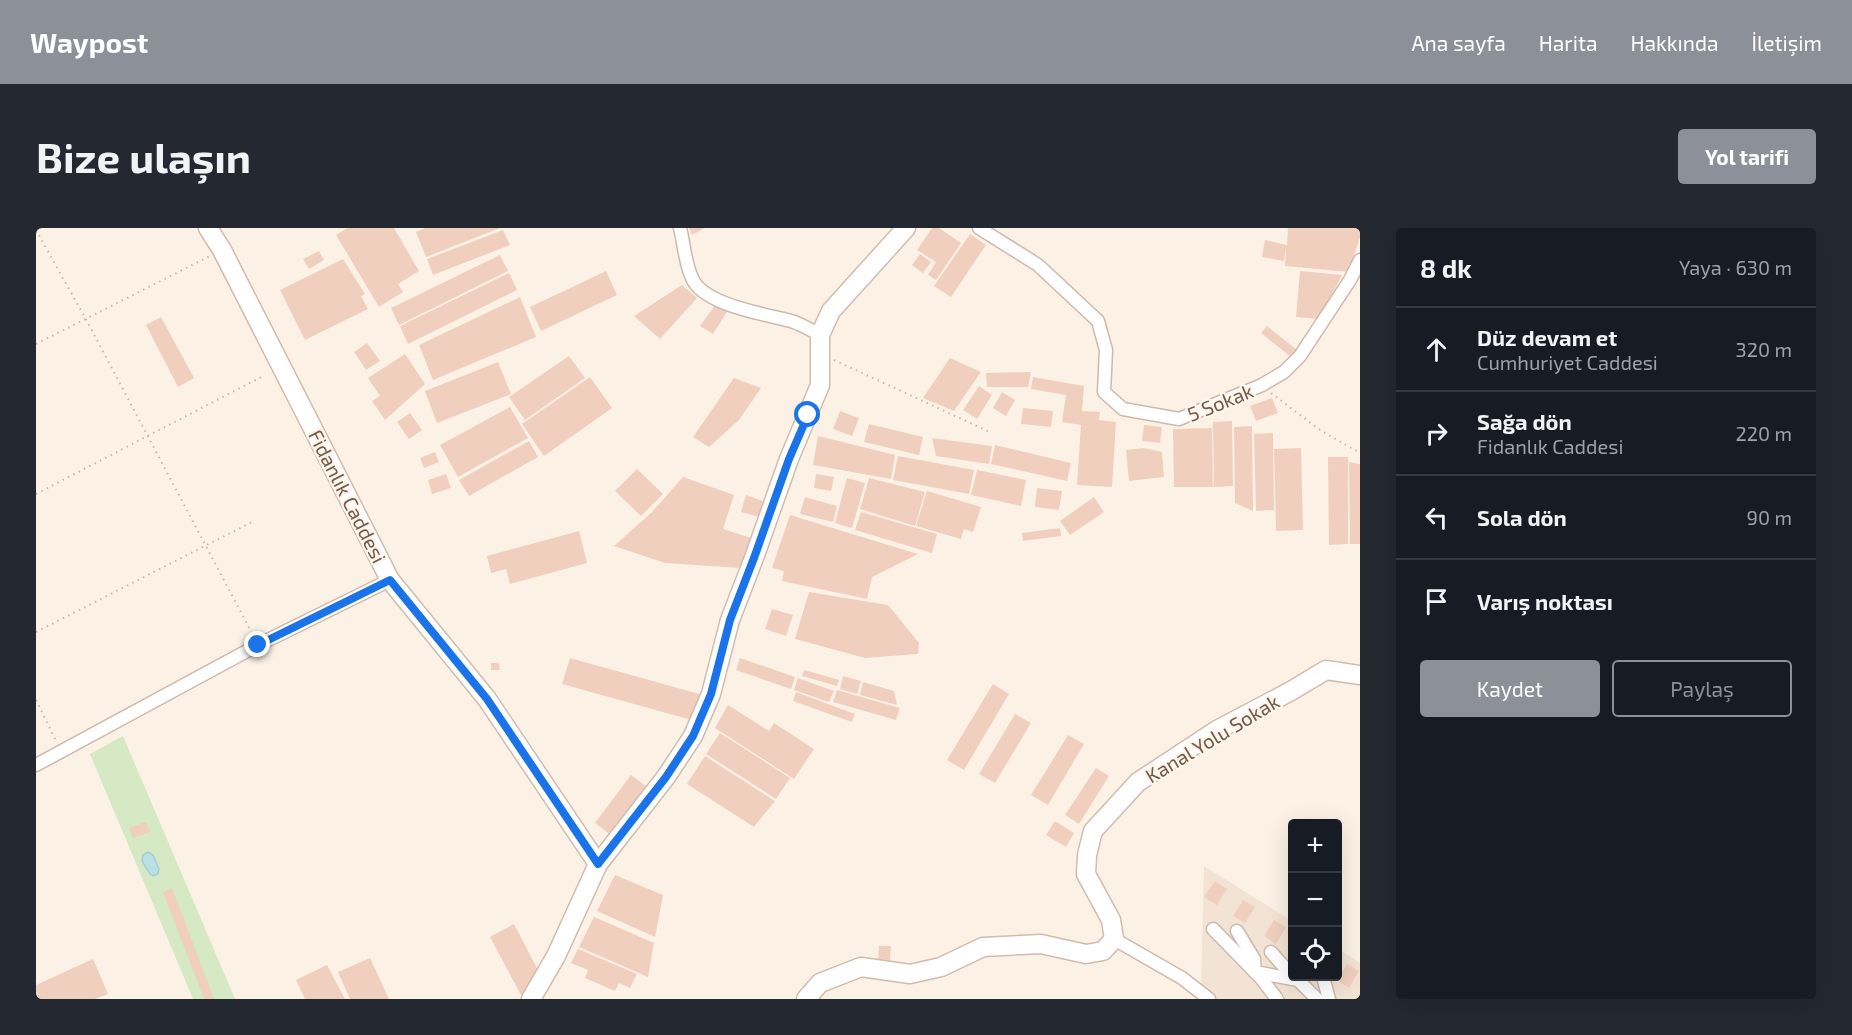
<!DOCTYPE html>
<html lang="tr">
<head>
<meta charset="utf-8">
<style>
	body { margin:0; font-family:"Exo 2",sans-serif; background:#242831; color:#f1f3f6 }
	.controls { position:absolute; right:18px; bottom:18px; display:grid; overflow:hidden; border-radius:6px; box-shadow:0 6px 24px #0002 }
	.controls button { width:54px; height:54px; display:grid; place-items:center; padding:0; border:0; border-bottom:2px solid #363941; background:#171b24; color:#f1f3f6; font:30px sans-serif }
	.stop { position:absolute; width:18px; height:18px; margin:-14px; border:4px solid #1a73e8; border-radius:50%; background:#fff }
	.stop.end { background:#1a73e8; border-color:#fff; box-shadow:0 2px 6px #0008 }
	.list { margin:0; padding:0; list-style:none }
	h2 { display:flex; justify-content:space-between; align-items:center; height:78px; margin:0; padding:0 24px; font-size:26px }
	h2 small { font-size:20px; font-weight:400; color:#9ea1a6 }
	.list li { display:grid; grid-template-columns:39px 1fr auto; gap:18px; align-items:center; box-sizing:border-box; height:84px; padding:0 24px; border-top:2px solid #363941 }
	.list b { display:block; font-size:22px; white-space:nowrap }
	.list p { margin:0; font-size:20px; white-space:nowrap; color:#9ea1a6 }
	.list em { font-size:20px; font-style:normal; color:#9ea1a6 }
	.actions { display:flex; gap:12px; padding:18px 24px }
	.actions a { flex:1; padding:14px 0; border:2px solid #8c9099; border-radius:6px; text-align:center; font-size:21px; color:#8c9099 }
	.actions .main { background:#8c9099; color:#fff }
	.icon { flex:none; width:33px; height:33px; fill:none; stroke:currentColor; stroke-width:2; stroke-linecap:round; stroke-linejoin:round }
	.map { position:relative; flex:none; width:1324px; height:771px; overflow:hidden; border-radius:6px }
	header { display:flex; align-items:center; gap:36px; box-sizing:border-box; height:84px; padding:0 30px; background:#8c9099; color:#fff }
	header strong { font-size:28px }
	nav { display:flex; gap:33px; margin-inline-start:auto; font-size:21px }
	.intro { display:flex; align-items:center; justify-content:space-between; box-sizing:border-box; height:144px; padding:0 36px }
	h1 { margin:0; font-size:42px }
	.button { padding:15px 27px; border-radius:6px; background:#8c9099; color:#fff; font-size:21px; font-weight:700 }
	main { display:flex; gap:36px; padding:0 36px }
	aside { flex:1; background:#171b24; border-radius:6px; box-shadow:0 6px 24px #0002 }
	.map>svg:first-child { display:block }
	.residential { fill:#f3e3d4 }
	.green { fill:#d4e9c4 }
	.water { fill:#bae0e4; stroke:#a1d0d6; stroke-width:1.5 }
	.building { fill:#f0cfbe }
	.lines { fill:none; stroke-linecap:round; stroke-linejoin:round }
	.street-casing { stroke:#cdb9ac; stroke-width:15 }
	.secondary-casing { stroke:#d1bbac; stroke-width:21 }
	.path { stroke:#d5b3a1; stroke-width:2; stroke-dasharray:1.5 4.5; stroke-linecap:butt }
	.street { stroke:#fff; stroke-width:12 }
	.secondary { stroke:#fff; stroke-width:18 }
	.route { stroke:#1a73e8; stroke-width:8 }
	.labels { text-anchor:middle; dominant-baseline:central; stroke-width:4.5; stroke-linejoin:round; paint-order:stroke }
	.street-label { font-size:20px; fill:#73584b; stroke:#fef6eb }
</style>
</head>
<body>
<header>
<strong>Waypost</strong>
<nav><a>Ana sayfa</a><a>Harita</a><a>Hakkında</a><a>İletişim</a></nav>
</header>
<div class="intro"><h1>Bize ulaşın</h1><a class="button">Yol tarifi</a></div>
<main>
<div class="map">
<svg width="1324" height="771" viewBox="0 0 1324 771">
	<rect width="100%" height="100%" fill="#fbf2e5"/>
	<polygon class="residential" points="1168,638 1256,693 1256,748 1302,748 1302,721 1324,735 1324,771 1173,771 1165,763"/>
	<polygon class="green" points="87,508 199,771 157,771 54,526"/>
	<polygon class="water" points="112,624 117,627 123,641 122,646 117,648 114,646 106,633 107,627"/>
	<g class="building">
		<polygon points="311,0 358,0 383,43 362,56 367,64 343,79 300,7"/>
		<polygon points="389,0 464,0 390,29 380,4"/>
		<polygon points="653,0 669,0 656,7"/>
		<polygon points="896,0 903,0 925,15 900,52 892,47 900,34 881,22"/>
		<polygon points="1252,0 1324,0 1324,9 1313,44 1249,38 1250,19 1248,33 1226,29 1229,12 1251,17"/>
		<polygon points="467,2 474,17 397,47 391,31"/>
		<polygon points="934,6 950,17 915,69 898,58"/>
		<polygon points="283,23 288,32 273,41 267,31"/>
		<polygon points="884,26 895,34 887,45 876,37"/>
		<polygon points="464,27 472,43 363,97 355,80"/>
		<polygon points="307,31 329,66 325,68 332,81 269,112 244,62"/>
		<polygon points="570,43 581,67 505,103 494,79"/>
		<polygon points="1264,43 1306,47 1283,91 1260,89"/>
		<polygon points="473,45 481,62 372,116 364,98"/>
		<polygon points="646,57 661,70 624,111 598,88"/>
		<polygon points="484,69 500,109 397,152 383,117"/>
		<polygon points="680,76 694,79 677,106 664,98"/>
		<polygon points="125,89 158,150 142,159 110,97"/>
		<polygon points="1231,98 1261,122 1255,129 1225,105"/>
		<polygon points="331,115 344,133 330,142 318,124"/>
		<polygon points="369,126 389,156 349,192 336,173 344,168 332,150"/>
		<polygon points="533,128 549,150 489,192 473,169"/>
		<polygon points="914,130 945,144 918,183 887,170"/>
		<polygon points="462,134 475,166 401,195 389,163"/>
		<polygon points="995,144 992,159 951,159 950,145"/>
		<polygon points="554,149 576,180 508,228 486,196"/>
		<polygon points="997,149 1048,158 1046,183 1064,184 1063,192 1080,194 1076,259 1041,257 1045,197 1026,194 1030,167 995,161"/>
		<polygon points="698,150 725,160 703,192 673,219 657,209"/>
		<polygon points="943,158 956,167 941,191 927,182"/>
		<polygon points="966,164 979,172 970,188 957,180"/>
		<polygon points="1236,170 1242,185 1220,193 1214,178"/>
		<polygon points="474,179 492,210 422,249 404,217"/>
		<polygon points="987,180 1017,183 1015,199 985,196"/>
		<polygon points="804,183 823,190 816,208 797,201"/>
		<polygon points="374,185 386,202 373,211 361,194"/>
		<polygon points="1196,193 1197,258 1178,259 1177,194"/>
		<polygon points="833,196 887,209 883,227 828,214"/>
		<polygon points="1108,197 1126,199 1124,215 1106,213"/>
		<polygon points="1216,198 1217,283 1199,275 1198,199"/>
		<polygon points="1176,200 1177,259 1138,259 1137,201"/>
		<polygon points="1237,205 1238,282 1220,283 1218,206"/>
		<polygon points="782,208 859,227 855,251 777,237"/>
		<polygon points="896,210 956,218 953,236 900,228"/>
		<polygon points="493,213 502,229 433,268 423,252"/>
		<polygon points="959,217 1035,235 1031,253 955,236"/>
		<polygon points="1108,220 1126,224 1128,249 1093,253 1090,222"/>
		<polygon points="1265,220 1267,302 1240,303 1238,221"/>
		<polygon points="399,224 403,234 388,240 384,230"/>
		<polygon points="862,228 938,242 933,266 857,252"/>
		<polygon points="1292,229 1312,229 1312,316 1293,317"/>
		<polygon points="1313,234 1324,236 1324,316 1314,316"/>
		<polygon points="601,241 627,266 605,288 579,263"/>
		<polygon points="941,242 990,252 985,278 935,267"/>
		<polygon points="410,246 415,260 396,266 392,252"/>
		<polygon points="780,246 798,249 795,263 778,260"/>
		<polygon points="647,249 698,267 687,301 715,310 705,340 629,335 578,318 616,284"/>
		<polygon points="811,250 829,255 816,300 799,295"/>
		<polygon points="833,250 889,264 879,298 824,281"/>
		<polygon points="1001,260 1026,263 1023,282 999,279"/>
		<polygon points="891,263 945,279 937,304 928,301 925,311 880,298"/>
		<polygon points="710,267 727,273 723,289 705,284"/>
		<polygon points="769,269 801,278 797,294 764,286"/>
		<polygon points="1058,269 1068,284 1034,307 1024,293"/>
		<polygon points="825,284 901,306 896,325 819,302"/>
		<polygon points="754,287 882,326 836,349 831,371 746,353 748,343 736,340"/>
		<polygon points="1024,300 1025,308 987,313 986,305"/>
		<polygon points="543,303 551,335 474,356 470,341 455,345 451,328"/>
		<polygon points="773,364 852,377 883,415 882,426 829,430 759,411"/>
		<polygon points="736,381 757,387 750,408 729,401"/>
		<polygon points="534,430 667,467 659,493 526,456"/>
		<polygon points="704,430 759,449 755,461 700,442"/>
		<polygon points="455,435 463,435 464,442 455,442"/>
		<polygon points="768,442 803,452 801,458 766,448"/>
		<polygon points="807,448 825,453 821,466 804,461"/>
		<polygon points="762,450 798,463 793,474 758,462"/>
		<polygon points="827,454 858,463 861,477 824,467"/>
		<polygon points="957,456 973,466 928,542 911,532"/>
		<polygon points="801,462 864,480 860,492 797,474"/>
		<polygon points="760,464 819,486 816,494 757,473"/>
		<polygon points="692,477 733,503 738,495 778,521 758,551 679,500"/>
		<polygon points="979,486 995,495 959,555 943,546"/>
		<polygon points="684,505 754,550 740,571 670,526"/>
		<polygon points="1032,507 1048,516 1012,577 995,567"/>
		<polygon points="669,528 739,573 718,599 651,556"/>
		<polygon points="1060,540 1073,548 1043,596 1029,587"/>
		<polygon points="595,547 615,562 579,610 559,595"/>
		<polygon points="1019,593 1038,605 1030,619 1010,607"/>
		<polygon points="110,594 114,604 97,610 93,600"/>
		<polygon points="579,647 627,667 619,709 561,683"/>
		<polygon points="1179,653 1191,661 1181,677 1168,669"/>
		<polygon points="136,660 178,771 168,771 127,664"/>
		<polygon points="1207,672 1219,679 1209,695 1197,688"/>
		<polygon points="558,689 618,715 612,749 543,719"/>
		<polygon points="1238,692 1250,699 1240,716 1228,708"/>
		<polygon points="478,696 506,750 487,771 454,709"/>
		<polygon points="843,718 855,718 854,732 842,731"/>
		<polygon points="542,721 601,746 594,760 583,755 579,763 549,750 552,742 535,735"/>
		<polygon points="334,730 353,771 314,771 302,744"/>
		<polygon points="57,731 72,766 59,771 3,771 0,764 0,757"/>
		<polygon points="1311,736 1323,743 1313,760 1301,752"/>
		<polygon points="291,737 309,771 269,771 260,752"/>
	</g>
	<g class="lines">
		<g class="street-casing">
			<g id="street">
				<path d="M644 0C648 16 649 35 656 50 667 77 729 86 755 93 765 96 775 102 784 107"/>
				<polyline points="943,0 1002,37 1062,93 1070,122 1068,164 1087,181 1143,191 1226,157 1248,144 1264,128 1314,52 1324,32"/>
				<polyline points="0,537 222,417 354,352"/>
				<polyline points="1177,701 1225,750 1241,771"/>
				<polyline points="1201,703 1218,731 1219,744 1262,752 1281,771"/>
				<polyline points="1078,711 1146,750 1173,771"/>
				<polyline points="1235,724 1256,748"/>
				<polyline points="1287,749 1293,771"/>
			</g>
		</g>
		<g class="secondary-casing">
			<g id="secondary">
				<polyline points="172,0 186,22 354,352 451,471 562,636"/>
				<polyline points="495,771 520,728 562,636 630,549 657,508 675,466 694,392 718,330 753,231 784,157 784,107 795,83 870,0"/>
				<polyline points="770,771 784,755 825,739 874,746 905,739 947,719 1005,716 1050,726 1067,723 1078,711 1075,692 1050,646 1051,627 1057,603 1102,554 1181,502 1255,463 1290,442 1324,447"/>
			</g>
		</g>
		<g class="path">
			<polyline points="0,2 52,95 218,409"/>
			<polyline points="0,116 174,28"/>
			<polyline points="798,132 956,205"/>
			<polyline points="1235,165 1284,202 1324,225"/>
			<polyline points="0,266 229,147"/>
			<polyline points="0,404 216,294"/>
			<polyline points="0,472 20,513"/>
		</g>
		<use href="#street" class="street"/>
		<use href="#secondary" class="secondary"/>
	</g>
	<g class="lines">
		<polyline class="route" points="222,417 354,352 451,471 562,636 630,549 657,508 675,466 694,392 718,330 753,231 772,187"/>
	</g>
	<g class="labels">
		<g class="street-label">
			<text transform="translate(1184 174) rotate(-22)">5 Sokak</text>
			<text transform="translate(312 268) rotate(63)">Fidanlık Caddesi</text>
			<text transform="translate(1176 510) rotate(-31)">Kanal Yolu Sokak</text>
		</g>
	</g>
</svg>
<div class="controls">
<button>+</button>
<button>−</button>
<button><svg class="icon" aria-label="locate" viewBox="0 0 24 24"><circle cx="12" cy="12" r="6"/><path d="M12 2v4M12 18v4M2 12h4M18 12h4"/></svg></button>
</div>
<div class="stop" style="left:772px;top:187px"></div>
<div class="stop end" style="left:222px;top:417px"></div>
</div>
<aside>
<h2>8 dk<small>Yaya · 630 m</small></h2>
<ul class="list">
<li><svg class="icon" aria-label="ahead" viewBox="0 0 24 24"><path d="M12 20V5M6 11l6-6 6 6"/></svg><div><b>Düz devam et</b><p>Cumhuriyet Caddesi</p></div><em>320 m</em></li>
<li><svg class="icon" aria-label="right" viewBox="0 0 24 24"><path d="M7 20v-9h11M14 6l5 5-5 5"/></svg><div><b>Sağa dön</b><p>Fidanlık Caddesi</p></div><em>220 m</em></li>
<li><svg class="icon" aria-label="left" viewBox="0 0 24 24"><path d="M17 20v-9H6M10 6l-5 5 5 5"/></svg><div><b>Sola dön</b></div><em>90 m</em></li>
<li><svg class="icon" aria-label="arrive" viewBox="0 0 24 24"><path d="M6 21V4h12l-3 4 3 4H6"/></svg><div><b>Varış noktası</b></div></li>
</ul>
<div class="actions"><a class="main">Kaydet</a><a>Paylaş</a></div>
</aside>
</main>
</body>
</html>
